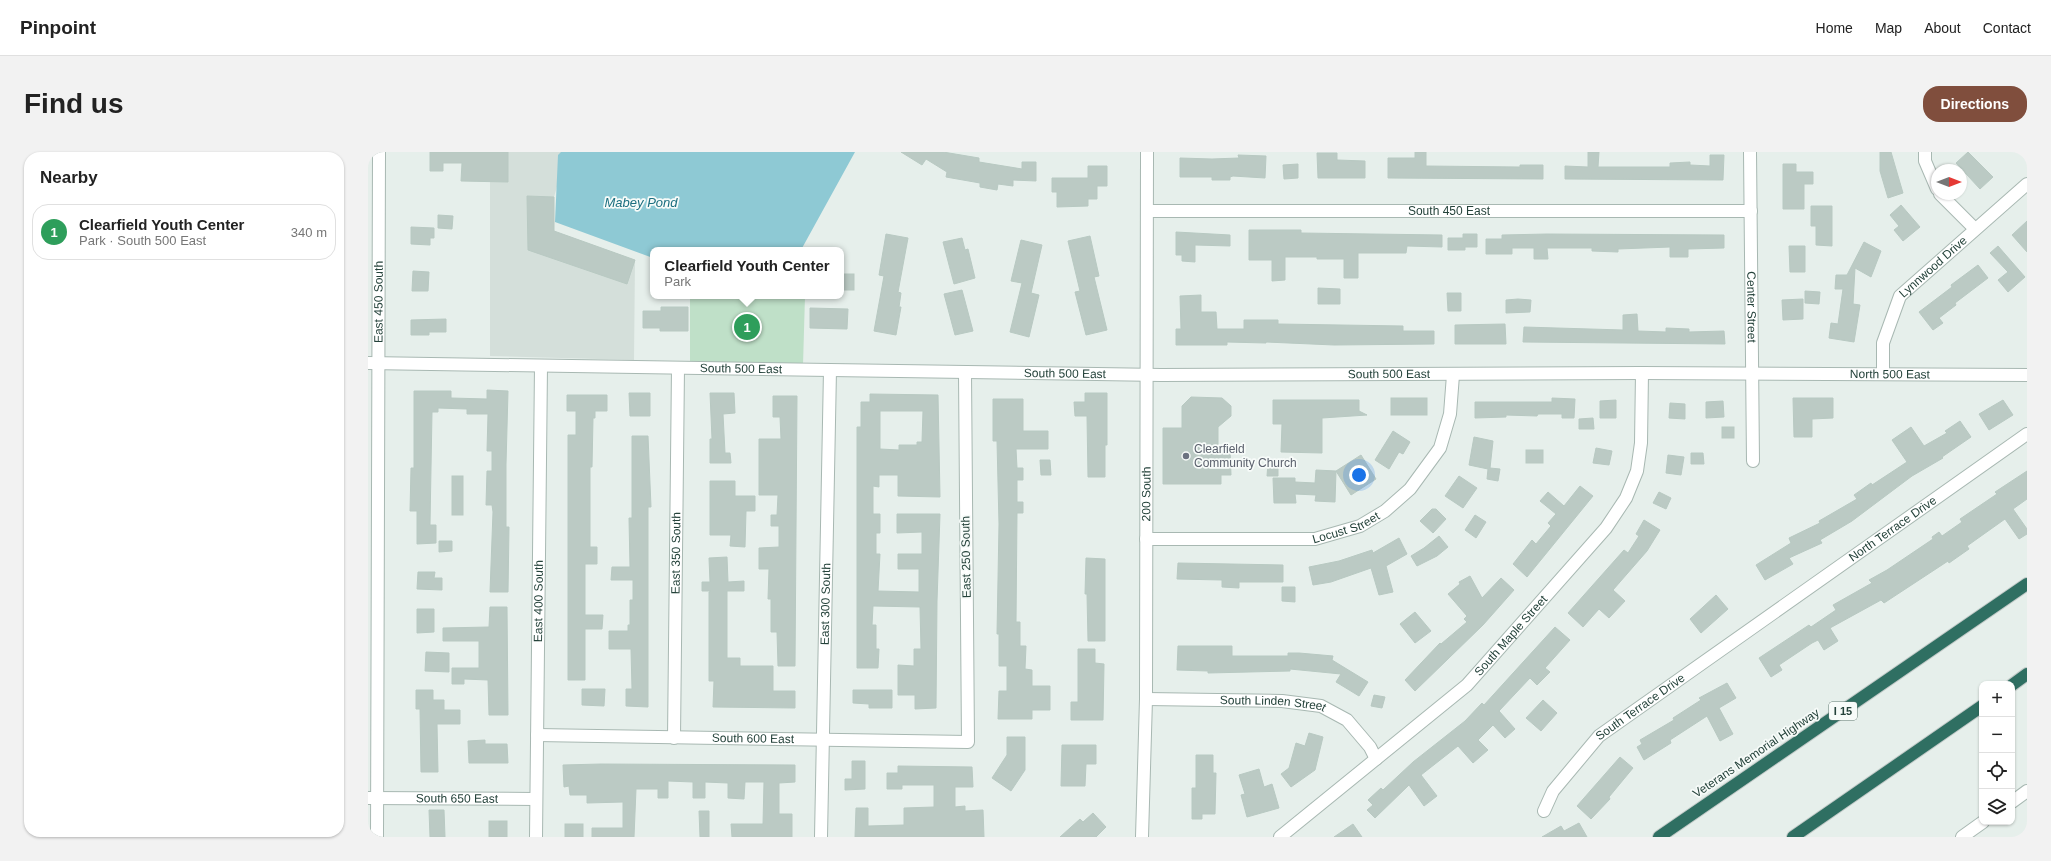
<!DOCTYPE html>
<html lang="en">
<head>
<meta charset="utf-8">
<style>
	body { margin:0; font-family:Helvetica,sans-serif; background:#f2f2f2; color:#222 }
	.controls { position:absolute; right:12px; bottom:12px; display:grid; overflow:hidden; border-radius:8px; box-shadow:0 1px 3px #0004 }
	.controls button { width:36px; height:36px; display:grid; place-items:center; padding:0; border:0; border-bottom:1px solid #e0e0e0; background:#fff; color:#222; font:20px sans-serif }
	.compass { position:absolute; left:1563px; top:12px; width:36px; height:36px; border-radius:50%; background:#fff; box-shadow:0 1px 3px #0004; rotate:90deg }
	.you { position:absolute; left:991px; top:323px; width:14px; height:14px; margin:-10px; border:3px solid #fff; border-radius:50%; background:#1a73e8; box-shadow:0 0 0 6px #1a73e833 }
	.badge { display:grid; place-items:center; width:26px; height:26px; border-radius:50%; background:#804e3d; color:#fff; font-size:13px; font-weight:700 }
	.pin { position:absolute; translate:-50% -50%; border:2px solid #fff; box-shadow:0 1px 4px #0006 }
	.popup { position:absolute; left:282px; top:95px; width:194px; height:52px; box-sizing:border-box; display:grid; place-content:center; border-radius:8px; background:#fff; filter:drop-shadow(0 1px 3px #0005); font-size:13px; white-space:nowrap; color:#767676 }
	.popup b { font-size:15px; color:#222 }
	.popup::after { content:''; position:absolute; left:50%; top:100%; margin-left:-8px; border:8px solid transparent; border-top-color:#fff }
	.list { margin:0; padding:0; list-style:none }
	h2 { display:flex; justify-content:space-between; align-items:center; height:52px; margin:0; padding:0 16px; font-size:17px }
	h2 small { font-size:13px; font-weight:400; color:#767676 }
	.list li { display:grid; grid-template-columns:26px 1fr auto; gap:12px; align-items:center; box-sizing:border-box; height:56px; margin:0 8px 8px; padding:0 8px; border:1px solid #e0e0e0; border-radius:16px }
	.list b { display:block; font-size:15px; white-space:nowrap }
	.list p { margin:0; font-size:13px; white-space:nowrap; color:#767676 }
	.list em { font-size:13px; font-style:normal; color:#767676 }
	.icon { flex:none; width:22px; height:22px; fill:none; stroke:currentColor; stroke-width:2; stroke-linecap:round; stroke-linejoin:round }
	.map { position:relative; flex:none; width:1659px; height:685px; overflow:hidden; border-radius:16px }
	header { display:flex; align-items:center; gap:24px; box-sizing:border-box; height:56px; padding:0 20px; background:#fff; border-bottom:1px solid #e0e0e0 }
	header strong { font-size:19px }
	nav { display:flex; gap:22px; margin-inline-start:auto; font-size:14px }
	.intro { display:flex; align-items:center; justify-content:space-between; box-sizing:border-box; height:96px; padding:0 24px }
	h1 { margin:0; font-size:28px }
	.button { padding:10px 18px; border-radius:16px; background:#804e3d; color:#fff; font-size:14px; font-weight:700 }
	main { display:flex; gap:24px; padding:0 24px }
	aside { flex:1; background:#fff; border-radius:16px; box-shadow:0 1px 3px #0004 }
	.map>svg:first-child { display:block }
	.built { fill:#d4dfda }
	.green { fill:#bfe0c8 }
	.water { fill:#8ec9d4 }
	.building { fill:#bbcac4; stroke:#b8c9c2; fill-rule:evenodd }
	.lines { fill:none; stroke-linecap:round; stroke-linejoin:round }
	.minor-casing { stroke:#a8b8b2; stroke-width:14 }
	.highway-casing { stroke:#c2cac8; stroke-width:14 }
	.minor { stroke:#fff; stroke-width:12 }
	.highway { stroke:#2f6f62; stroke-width:12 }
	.worship-dot { fill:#6b7280; stroke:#f7fbf9; stroke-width:1.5 }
	.labels { text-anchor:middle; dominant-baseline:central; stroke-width:3.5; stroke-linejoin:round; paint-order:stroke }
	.shield { fill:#f7fbf9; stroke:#637a73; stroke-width:1 }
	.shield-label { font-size:11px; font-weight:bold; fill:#24423a }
	.street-label { font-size:12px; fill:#24423a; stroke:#f7fbf9 }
	.worship-label { font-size:12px; fill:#5b616d; stroke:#f7fbf9; text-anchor:start }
	.water-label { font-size:13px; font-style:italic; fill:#1c6f80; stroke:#f7fbf9 }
</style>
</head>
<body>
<header>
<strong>Pinpoint</strong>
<nav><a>Home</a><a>Map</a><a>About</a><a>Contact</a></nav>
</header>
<div class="intro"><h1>Find us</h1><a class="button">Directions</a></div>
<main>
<aside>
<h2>Nearby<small></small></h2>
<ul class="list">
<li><span class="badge" style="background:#2e9e5b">1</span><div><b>Clearfield Youth Center</b><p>Park · South 500 East</p></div><em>340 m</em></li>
</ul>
</aside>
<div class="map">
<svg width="1659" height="685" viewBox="0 0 1659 685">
	<rect width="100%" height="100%" fill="#e6efeb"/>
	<polygon class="built" points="122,0 194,0 194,17 186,45 186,79 267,108 266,208 122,204"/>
	<polygon class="green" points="322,144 437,144 435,213 322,210"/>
	<polygon class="water" points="193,0 487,0 433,98 285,98 285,106 187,70 190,3"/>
	<g class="building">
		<polygon points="62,0 140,0 140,30 93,29 94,11 75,11 75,19 62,19"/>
		<polygon points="533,0 575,0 611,6 611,10 654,17 654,10 668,10 668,29 645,28 645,34 630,32 629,38 612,35 612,31 578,25 579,20 558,7 554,13"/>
		<polygon points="1047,0 1058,0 1058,14 1152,15 1152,13 1175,13 1175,27 1020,26 1020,6 1047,6"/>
		<polygon points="1220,0 1231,0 1230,15 1302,15 1302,11 1322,10 1322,13 1342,14 1342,3 1356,3 1355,28 1197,27 1197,14 1220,15"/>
		<polygon points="1512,0 1523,0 1535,41 1520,46 1512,19"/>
		<polygon points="1600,0 1625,25 1612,37 1588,11"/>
		<polygon points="949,1 969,1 969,8 997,9 997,26 950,26"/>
		<polygon points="870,3 898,4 897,26 865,24 862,25 862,28 844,28 844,25 812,25 812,6 844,7 871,6"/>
		<polygon points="930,12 930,26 916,27 915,13"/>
		<polygon points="1415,12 1428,12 1428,20 1445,20 1445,32 1436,32 1436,57 1415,57"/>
		<polygon points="720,14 739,14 739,34 729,34 729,47 720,47 720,54 689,55 689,40 684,40 684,26 720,26"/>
		<polygon points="159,44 186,45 186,79 267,108 259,132 160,98"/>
		<polygon points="1533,53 1552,75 1535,89 1526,78 1531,74 1522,63"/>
		<polygon points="1443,54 1464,54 1464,94 1448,93 1448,74 1443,74"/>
		<polygon points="70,63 85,64 84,77 70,76"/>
		<polygon points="1659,69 1659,100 1644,83"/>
		<polygon points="43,75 66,76 66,86 62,86 62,93 43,92"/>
		<polygon points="881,78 933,78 933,81 1074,83 1074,95 1039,94 1038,101 990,101 990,126 976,126 976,107 949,107 949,105 917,105 917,128 904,129 904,108 881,108"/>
		<polygon points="808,80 862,83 862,94 827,93 827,110 814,109 814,103 808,103"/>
		<polygon points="518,82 540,86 530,140 533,141 531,155 533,155 528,183 506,179 516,124 511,123"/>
		<polygon points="1095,82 1109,82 1109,95 1097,95 1097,98 1080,98 1080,86 1095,86"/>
		<polygon points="1179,82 1356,83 1356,96 1320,97 1320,105 1302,105 1302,95 1250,97 1250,100 1224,99 1224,96 1179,96 1180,107 1166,107 1166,96 1144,96 1144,102 1118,102 1118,87 1134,87 1134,83"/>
		<polygon points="722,84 731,124 726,125 739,178 718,183 707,140 712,139 700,89"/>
		<polygon points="594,86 597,98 600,97 607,126 586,132 575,90"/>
		<polygon points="653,88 674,93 663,141 671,143 661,185 642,180 654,131 643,129"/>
		<polygon points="1496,90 1513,99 1503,125 1487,116 1485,152 1492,153 1486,190 1461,186 1463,171 1470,172 1475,137 1467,137 1468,123 1479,123"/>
		<polygon points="1421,94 1437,94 1437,120 1422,120"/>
		<polygon points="1630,94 1657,125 1640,140 1630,128 1640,120 1622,101"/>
		<polygon points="1610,113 1620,126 1587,151 1588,153 1571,166 1575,171 1565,178 1551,160 1584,135 1583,133"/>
		<polygon points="45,119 61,120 60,139 44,139"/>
		<rect x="473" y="122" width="13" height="16"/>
		<polygon points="950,136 972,137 972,152 950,152"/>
		<polygon points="594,138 605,179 587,183 576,142"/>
		<polygon points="1437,139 1452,140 1451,152 1437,151"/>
		<polygon points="1079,141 1093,141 1093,159 1080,159"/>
		<polygon points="833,143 833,160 848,160 849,177 876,177 876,168 910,168 910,172 1035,174 1035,179 1066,179 1066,192 966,193 898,190 898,191 859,190 859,193 808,193 808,177 813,177 812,144"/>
		<polygon points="1150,147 1163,148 1162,160 1138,161 1138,148"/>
		<polygon points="1435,147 1435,167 1415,168 1414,148"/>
		<polygon points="293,155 320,155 320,179 292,179 292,176 275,176 275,159 293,159"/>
		<polygon points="442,156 480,157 479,177 442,176"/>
		<polygon points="1269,162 1270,179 1298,180 1298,176 1321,177 1321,180 1356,179 1357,192 1155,190 1156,175 1255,178 1255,163"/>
		<polygon points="78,167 78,180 61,180 61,183 43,183 43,168"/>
		<polygon points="1137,172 1138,192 1087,192 1087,173"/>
		<polygon points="119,238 140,239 138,312 138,375 141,375 140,440 122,440 125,360 124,353 118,353 119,319 124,319 124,299 119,299 120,262 99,262 99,257 70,256 70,260 64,260 62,373 68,373 68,391 49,392 49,359 42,359 43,316 46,316 46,239 83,239 83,246 119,247"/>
		<polygon points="261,241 282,241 282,264 262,264"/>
		<polygon points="342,241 366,241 367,261 355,262 357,301 362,301 363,311 342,311 342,287 344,287"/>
		<polygon points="717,241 739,241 739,293 737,293 737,325 720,325 719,264 707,264 706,250 717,250"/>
		<path d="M502 242 570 243 572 345 530 344V323H511V335L505 334V362H512V381H508V402H512L510 439 551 440V417H530V402H554V380L529 381V362H572L569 449 568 556 547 557V543H530V513L546 514V497H553L552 455 505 454 504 473H508V497H511L510 516H489V275H493V250H502ZM512 259H555L554 290H549V293H531V298L512 297Z"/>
		<polygon points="199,243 239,243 239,259 227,259 227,266 225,266 224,315 222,315 222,395 229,395 229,412 217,412 217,463 235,463 234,477 217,477 217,528 200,528 200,283 208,283 208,259 199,259"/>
		<polygon points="405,244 429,244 427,514 410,514 409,480 403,480 403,447 400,447 401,417 391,417 391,396 411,395 411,374 403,374 403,363 409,363 410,343 391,343 391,287 413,287 412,265 405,265"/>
		<polygon points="823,245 854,246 863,254 863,264 850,275 850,297 862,297 863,323 853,323 853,332 795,332 795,276 814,276 814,254"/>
		<rect x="1023" y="246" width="36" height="17"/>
		<polygon points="1184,246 1207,247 1206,266 1194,266 1194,262 1170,262 1169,264 1138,263 1138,265 1107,266 1107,250 1184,250"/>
		<polygon points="1425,246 1465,246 1465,266 1444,267 1444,285 1426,285"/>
		<polygon points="625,247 655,247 655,279 680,279 680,297 648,297 649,316 655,316 655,328 649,328 649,350 655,350 655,361 649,361 648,470 652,470 652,494 658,494 657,517 664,518 664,534 682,534 682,558 664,558 664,567 630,567 631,539 639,539 639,514 631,514 631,482 629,482 631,372 629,289 625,289"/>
		<polygon points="905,248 991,248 991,259 999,263 954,266 954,301 913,300 914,272 905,272"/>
		<polygon points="1248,248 1248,266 1232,266 1232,249"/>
		<polygon points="1635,248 1645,263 1621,278 1611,262"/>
		<polygon points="1355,249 1356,265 1338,266 1338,250"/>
		<polygon points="1302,251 1317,252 1317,267 1301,266"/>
		<polygon points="1225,266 1226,277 1211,277 1211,267"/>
		<polygon points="1592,269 1603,285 1574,305 1575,306 1544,324 1484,369 1452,388 1454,391 1421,406 1425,412 1397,428 1388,413 1423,391 1421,386 1452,371 1451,369 1489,347 1486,343 1503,331 1504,333 1539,310 1524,288 1543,275 1556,294 1579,281 1577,279"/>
		<rect x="1354" y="275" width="12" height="11"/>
		<polygon points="1025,279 1042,290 1035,302 1031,300 1021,317 1007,308"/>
		<polygon points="264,284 280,284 283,355 280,355 280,555 258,554 258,537 264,537 263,497 241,497 241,479 260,479 260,473 262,473 262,448 265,448 265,428 243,428 244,415 262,415 261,366 264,366"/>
		<polygon points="1106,285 1125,289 1122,316 1132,317 1130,329 1119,327 1120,317 1101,313"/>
		<polygon points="1228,296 1244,299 1241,313 1225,311"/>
		<rect x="1158" y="298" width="17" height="13"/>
		<polygon points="1323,301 1335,301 1336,312 1323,312"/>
		<polygon points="993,303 1008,327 983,343 968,319"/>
		<polygon points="1300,303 1316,305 1313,323 1298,321"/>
		<polygon points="672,308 682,308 683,323 673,323"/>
		<polygon points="900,311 910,312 910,324 899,324"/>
		<polygon points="948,318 968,319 967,350 947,349 948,343 927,342 928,351 906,351 905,326 927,326 927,330 947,331"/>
		<polygon points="1659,319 1659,347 1645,357 1659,377 1659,382 1651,387 1637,367 1599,394 1601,397 1581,411 1580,409 1516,451 1513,448 1462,476 1470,489 1456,498 1450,488 1444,491 1411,513 1414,518 1403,525 1391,506 1441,473 1443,475 1468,458 1465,453 1504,431 1501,428 1519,418 1565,387 1564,385 1571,380 1574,384 1594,370 1592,367 1629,342 1627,340"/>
		<rect x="84" y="324" width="11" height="39"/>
		<polygon points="1091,324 1109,336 1095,356 1077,344"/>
		<polygon points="342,329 367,329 367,344 387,344 387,359 378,359 377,395 362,394 363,383 342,383"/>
		<polygon points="1212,334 1225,344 1159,425 1145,412 1164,388 1168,392 1183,374 1180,371 1188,362 1172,349 1180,340 1196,354"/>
		<polygon points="1291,340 1303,346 1298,357 1285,351"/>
		<polygon points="1064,357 1068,357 1078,367 1065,381 1052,369"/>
		<polygon points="1107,363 1118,370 1108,386 1097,378"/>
		<polygon points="1276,368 1292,378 1279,399 1245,438 1257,449 1241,466 1231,457 1215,475 1200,461 1256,398 1260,401 1271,384 1268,382"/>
		<polygon points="1071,384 1080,395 1069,404 1049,414 1043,404 1056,396"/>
		<polygon points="1031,386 1039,402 1018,414 1025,440 1011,443 1003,416 963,430 945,433 941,415 971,409 1004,398 1005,401"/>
		<polygon points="71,389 84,389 84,399 71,400"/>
		<polygon points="359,405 360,430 376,429 376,439 359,439 359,506 372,506 372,514 405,514 405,539 427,539 427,556 345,555 346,529 341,529 341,440 343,439 334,439 334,430 342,430 341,406"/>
		<polygon points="718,406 737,407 737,489 720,489 719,442 717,442"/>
		<polygon points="810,411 915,413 915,430 871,430 871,436 854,435 854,428 809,427"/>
		<polygon points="50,420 67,420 66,426 74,426 74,438 49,437"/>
		<polygon points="1102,424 1114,446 1133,426 1146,438 1115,473 1047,539 1037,528 1072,491 1073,492 1099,470 1096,467 1099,464 1080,442 1092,432 1091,430"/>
		<polygon points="914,435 927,435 927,450 914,449"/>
		<polygon points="1348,443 1360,457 1333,481 1322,467"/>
		<polygon points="122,455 139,455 140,563 121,563 120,528 96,527 96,532 84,532 84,516 111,516 111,489 75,489 75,476 121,475"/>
		<polygon points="49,457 66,457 66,480 49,481"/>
		<polygon points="1047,460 1063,479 1047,491 1032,472"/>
		<polygon points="1187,475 1202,488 1177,516 1182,520 1169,533 1162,526 1131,559 1147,577 1137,586 1125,573 1110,588 1120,598 1105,611 1090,594 1053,623 1069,644 1056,654 1041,633 1007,666 999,658 1005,653 1000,648 1013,636 1015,638 1045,610 1097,569 1114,551 1116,553"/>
		<polygon points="810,494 864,494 864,504 920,504 920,501 931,501 965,504 964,508 1000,530 991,544 968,530 973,522 922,517 922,519 840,521 840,519 809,518"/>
		<polygon points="710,497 727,497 727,511 736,512 735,568 703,568 703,550 710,550"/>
		<polygon points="58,500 81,501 81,520 57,519"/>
		<polygon points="1359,531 1368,546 1351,556 1365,582 1352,589 1339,564 1302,588 1303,591 1276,608 1269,595 1274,592 1272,588 1306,568 1305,566 1333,548 1331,546"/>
		<polygon points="214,537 237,537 236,554 214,553"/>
		<polygon points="48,538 65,538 65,548 76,548 76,558 92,558 92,572 69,572 70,620 53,620 52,557 48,557"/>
		<polygon points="485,538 524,538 524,556 501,556 501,552 485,551"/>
		<polygon points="1006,543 1017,545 1014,556 1003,554"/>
		<polygon points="1175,548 1189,561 1173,579 1158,566"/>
		<polygon points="941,581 955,585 947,618 923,635 913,622 921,616 928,591 937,594"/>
		<polygon points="639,585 657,585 657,618 643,639 624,626 639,603"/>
		<polygon points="117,588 117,592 139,592 140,611 101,611 100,589"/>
		<polygon points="694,593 728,593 728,612 718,612 717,634 693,634"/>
		<polygon points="828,603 845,603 845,621 848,621 847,662 834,662 834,667 824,667 824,636 828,636"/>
		<polygon points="1252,605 1265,616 1241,645 1242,647 1223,667 1209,654"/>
		<polygon points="484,609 497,609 497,637 477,638 477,627 484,627"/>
		<polygon points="233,612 427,613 427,630 411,631 411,662 424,662 424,685 364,685 363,672 395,672 396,630 377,630 376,647 360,646 360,631 337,630 337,646 325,646 325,630 300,629 300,646 290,646 290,637 268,637 266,685 224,685 224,676 255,676 255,650 219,651 219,643 202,643 201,634 196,635 195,613"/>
		<polygon points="530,614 604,615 605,635 587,635 587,655 597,654 597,659 615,658 616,685 487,685 488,656 500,656 500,674 536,673 536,656 566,655 566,633 534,633 534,637 519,637 519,621 530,621"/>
		<polygon points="891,617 896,635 904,632 911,656 879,665 873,643 877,642 871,623"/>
		<polygon points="61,658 76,658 77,685 62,685"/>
		<polygon points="331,659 341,659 341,685 332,685"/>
		<polygon points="725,661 738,675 728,685 692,685 712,667 715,670"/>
		<rect x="121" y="669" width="18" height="16"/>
		<polygon points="1211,671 1219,685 1174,685 1193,674 1196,679"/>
		<rect x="197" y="672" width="18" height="13"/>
		<polygon points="985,672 994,685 966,685"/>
	</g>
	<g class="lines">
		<g class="minor-casing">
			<g id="minor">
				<path id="s1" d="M1382 0 1385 309"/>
				<polyline points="1557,0 1557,9 1569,37"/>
				<polyline points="1572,42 1607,77"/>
				<path id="s2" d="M779 59H1383"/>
				<path id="s3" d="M0 211 793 223 1274 221 1659 223"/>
				<path id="s4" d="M1515 222V191L1532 144 1659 32"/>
				<path id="s5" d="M778 387H947L992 374 1017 359 1042 337 1072 296 1082 262 1085 223"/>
				<path id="s6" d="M778 547 914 549 953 554 979 568 1002 595 1008 607"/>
				<path id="s7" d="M169 583 600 590 597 221"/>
				<path id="s8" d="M306 586 310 216"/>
				<path id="s9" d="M0 646 168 647"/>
				<polyline points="1644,650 1659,639"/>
				<path id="s10" d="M1176 659 1185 639 1231 584 1659 282"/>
				<path id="s11" d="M9 685 11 0"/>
				<path id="s12" d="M168 685 173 214"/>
				<path id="s13" d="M453 685 462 218"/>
				<path id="s14" d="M774 685 778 547 779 0"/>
				<path id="s15" d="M912 685 1099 533 1238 376 1258 346 1269 319 1273 291 1274 221"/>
				<polyline points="1594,685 1615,670"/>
			</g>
		</g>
		<g class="highway-casing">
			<g id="highway">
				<polyline points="1644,533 1659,522"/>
				<polyline points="1291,685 1659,432"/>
				<polyline points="1425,685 1614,554"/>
			</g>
		</g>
		<use href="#minor" class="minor"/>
		<use href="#highway" class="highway"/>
	</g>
	<circle class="worship-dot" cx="818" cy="304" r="4"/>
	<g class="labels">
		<rect class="shield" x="1461" y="550" width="28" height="18" rx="3"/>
		<g class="shield-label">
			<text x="1475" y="559">I 15</text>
		</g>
		<g class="street-label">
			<text stroke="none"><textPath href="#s2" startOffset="302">South 450 East</textPath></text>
			<text stroke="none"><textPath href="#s4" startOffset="125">Lynnwood Drive</textPath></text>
			<text stroke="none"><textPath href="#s11" startOffset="535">East 450 South</textPath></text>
			<text stroke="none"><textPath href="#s1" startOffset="155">Center Street</textPath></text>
			<text stroke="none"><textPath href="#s3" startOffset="373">South 500 East</textPath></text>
			<text stroke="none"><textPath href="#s3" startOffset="697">South 500 East</textPath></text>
			<text stroke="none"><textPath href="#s3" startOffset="1021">South 500 East</textPath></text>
			<text stroke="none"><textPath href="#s3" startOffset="1522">North 500 East</textPath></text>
			<text stroke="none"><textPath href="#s14" startOffset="343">200 South</textPath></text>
			<text stroke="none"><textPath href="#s5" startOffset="202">Locust Street</textPath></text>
			<text stroke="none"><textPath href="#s10" startOffset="453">North Terrace Drive</textPath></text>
			<text stroke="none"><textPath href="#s8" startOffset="185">East 350 South</textPath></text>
			<text transform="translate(598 405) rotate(-91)">East 250 South</text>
			<text stroke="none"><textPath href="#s12" startOffset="236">East 400 South</textPath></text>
			<text stroke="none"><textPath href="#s13" startOffset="233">East 300 South</textPath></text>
			<text stroke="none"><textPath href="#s15" startOffset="307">South Maple Street</textPath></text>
			<text stroke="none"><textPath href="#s6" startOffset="127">South Linden Street</textPath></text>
			<text stroke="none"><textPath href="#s10" startOffset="144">South Terrace Drive</textPath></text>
			<text stroke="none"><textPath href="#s7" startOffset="216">South 600 East</textPath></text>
			<text transform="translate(1388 601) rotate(-34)">Veterans Memorial Highway</text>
			<text stroke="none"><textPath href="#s9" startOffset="89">South 650 East</textPath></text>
		</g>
		<g class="worship-label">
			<text x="826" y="297">Clearfield<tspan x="826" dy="14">Community Church</tspan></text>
		</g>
		<g class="water-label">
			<text x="273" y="50">Mabey Pond</text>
		</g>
	</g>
</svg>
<div class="controls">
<button>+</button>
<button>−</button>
<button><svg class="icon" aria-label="locate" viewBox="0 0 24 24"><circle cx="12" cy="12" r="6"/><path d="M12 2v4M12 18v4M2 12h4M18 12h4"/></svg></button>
<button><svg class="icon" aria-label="layers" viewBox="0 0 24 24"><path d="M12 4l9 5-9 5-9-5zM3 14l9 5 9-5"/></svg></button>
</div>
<svg class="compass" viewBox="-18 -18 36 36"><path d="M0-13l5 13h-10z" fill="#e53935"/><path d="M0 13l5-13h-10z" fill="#767676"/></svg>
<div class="you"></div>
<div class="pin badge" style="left:379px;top:175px;background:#2e9e5b">1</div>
<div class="popup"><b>Clearfield Youth Center</b>Park</div>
</div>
</main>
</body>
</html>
